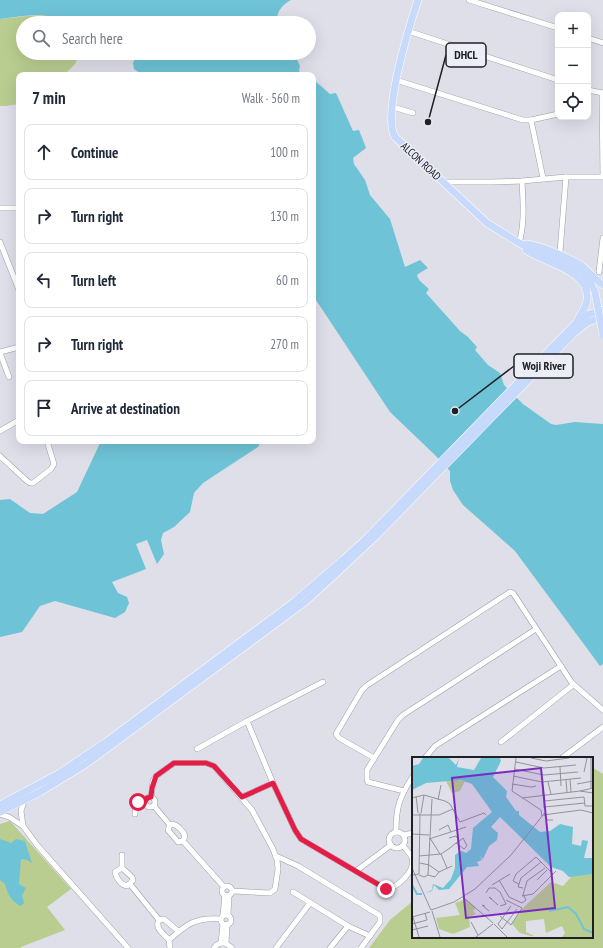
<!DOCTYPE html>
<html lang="en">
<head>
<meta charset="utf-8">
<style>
	body { margin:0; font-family:"PT Sans Narrow",sans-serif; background:#f6f6f7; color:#1f2937 }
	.controls { position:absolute; right:12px; top:12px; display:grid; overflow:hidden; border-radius:8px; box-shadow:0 4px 16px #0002 }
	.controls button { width:36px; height:36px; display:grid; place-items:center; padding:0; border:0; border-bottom:1px solid #e0e1e3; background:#fff; color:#1f2937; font:20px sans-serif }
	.stop { position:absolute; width:12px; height:12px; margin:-9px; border:3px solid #e11d48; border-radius:50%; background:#fff }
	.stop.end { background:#e11d48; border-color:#fff; box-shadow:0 1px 4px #0008 }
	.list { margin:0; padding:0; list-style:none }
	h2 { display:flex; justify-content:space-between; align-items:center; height:52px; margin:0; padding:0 16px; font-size:17px }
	h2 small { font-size:13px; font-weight:400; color:#747a83 }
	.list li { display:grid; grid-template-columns:26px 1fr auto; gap:12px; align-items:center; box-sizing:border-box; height:56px; margin:0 8px 8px; padding:0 8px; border:1px solid #e0e1e3; border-radius:8px }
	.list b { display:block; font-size:15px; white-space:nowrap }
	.list em { font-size:13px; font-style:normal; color:#747a83 }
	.icon { flex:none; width:22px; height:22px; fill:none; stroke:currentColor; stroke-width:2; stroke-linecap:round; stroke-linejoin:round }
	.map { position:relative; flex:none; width:603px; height:948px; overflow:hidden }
	.search { position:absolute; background:#fff; box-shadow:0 4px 16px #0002; left:16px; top:16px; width:300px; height:44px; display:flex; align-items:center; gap:10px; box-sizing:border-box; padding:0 14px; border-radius:22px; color:#747a83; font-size:15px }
	.panel { position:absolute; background:#fff; box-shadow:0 4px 16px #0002; left:16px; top:72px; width:300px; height:372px; border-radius:8px }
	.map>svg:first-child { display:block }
	.green { fill:#b9cd90 }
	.water { fill:#6fc3d6 }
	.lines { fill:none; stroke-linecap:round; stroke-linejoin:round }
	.minor-casing { stroke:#9d9ea7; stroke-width:6 }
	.major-casing { stroke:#fff; stroke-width:8 }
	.minor { stroke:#fff; stroke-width:5 }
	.major { stroke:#c7dafc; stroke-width:7 }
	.major-bridge-casing { stroke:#fff; stroke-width:8; stroke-linecap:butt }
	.major-bridge { stroke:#c7dafc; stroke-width:7 }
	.route { stroke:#e11d48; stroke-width:5 }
	.labels { text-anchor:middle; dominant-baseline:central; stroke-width:3; stroke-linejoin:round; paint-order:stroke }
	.street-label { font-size:11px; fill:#202024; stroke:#ebedf7 }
	.inset-river { fill:none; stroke:#6fc3d6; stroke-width:2 }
	.inset-road { fill:none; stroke:#92939a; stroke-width:1 }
	.view { fill:#7b2cbf; fill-opacity:0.15; stroke:#7b2cbf; stroke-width:2 }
	.inset-edge { fill:none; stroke:#202024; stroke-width:2 }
	.leader { fill:none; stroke:#202024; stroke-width:1.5 }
	.callout-dot { fill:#202024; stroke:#ebedf7; stroke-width:1.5 }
	.callout { fill:#ebedf7; stroke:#202024; stroke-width:1.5 }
	.callout-label { font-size:12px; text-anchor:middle; font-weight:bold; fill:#202024 }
</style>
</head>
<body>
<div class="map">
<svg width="603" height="948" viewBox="0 0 603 948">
	<rect width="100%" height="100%" fill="#dedfe9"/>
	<g class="green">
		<polygon points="51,15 63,19 69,23 23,23 23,53 80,53 75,64 64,75 19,75 19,104 6,106 0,106 0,19 27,16"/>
		<polygon points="592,767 603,774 603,948 369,948 390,920 413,901 413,937 592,937"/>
		<polygon points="10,821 71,889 47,907 65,930 21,947 21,948 0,948 0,824"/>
	</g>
	<g class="water">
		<path d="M0 0H291C282 5 276 12 277 23H69C48 10 23 16 0 19Z"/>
		<polygon points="132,53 294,53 300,66 299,71 303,75 143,75 134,69 133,63 136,56"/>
		<polygon points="313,79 330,94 336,93 353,131 359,130 366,148 353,158 354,164 365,180 370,195 390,219 405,267 420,260 428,268 418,274 417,276 420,281 429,289 426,293 460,331 468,337 477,347 475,350 488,365 500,373 504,385 523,404 551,424 556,425 575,422 603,424 603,664 600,666 515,551 463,505 453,490 450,481 450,471 436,456 390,412 316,300 313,299"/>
		<polygon points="101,441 261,441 258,447 203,483 194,493 190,512 174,527 163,533 161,540 164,554 157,564 147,540 136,544 146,569 112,582 118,593 127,597 129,603 125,612 115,618 55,601 40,606 22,632 0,637 0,500 10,499 30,513 43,514 77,492"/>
		<path d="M0 839 11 843 16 839 25 841 32 863 27 860 21 859 19 884 26 888 22 895 24 903 21 906C12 903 7 893 5 884L0 880Z"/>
	</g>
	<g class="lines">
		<g class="minor-casing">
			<g id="minor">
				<polyline points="469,0 558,28"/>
				<polyline points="408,31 558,80"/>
				<polyline points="588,38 603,43"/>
				<polyline points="396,80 523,120 531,120 558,114"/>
				<polyline points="588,90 603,93"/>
				<polyline points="602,93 603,177"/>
				<polyline points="393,107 413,113"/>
				<polyline points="531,120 543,178"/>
				<polyline points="443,182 491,182 522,181 566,177 603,177"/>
				<polyline points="0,208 19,208"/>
				<polyline points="0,242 19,290"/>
				<path d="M519 243C525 224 523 201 522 181"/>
				<polyline points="560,252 566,177"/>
				<polyline points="599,272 603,238"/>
				<polyline points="0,352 19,347"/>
				<polyline points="0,353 9,377"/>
				<polyline points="0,431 19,420"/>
				<polyline points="0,456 27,481 30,483 33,483 51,469 54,464 47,441"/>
				<path d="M247 721 273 783 295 830 301 839 386 889C397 888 416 871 412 858 411 854 405 849 403 845"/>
				<polyline points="501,742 573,685"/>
				<polyline points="197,749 247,721 323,682"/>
				<polyline points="374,758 339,738 336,734 362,690 366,686 510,592 513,593 572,683 603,710"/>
				<polyline points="425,758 435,746 561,666"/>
				<polyline points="562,758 603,727"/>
				<polyline points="404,791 368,782 367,779 367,770 398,720 403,715 536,629"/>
				<circle cx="150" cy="802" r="5"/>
				<polyline points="151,797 153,781 156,776 174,763 206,763 214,766 252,810 273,849 277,860 278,869 275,889 270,893 233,891"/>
				<polyline points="242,797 273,783"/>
				<polyline points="154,806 170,825"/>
				<polyline points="0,814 9,817 23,826 37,845 128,948"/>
				<polyline points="135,814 136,804 138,802 145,802"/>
				<path d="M172 824C178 825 183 831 185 836L183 841 178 842 168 830 170 825Z"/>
				<polyline points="23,826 21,811 24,801"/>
				<path d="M396 832C396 807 399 798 413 776"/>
				<circle cx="397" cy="840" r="8"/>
				<polyline points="404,835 413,833"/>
				<polyline points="183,841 224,887"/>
				<polyline points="122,855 122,868"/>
				<polyline points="276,856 298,866 379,915 380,917 380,922 361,948"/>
				<path d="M122 868 132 877 133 880 127 886C121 885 116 878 115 872Z"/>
				<polyline points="356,871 391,845"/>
				<polyline points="130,884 159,920"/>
				<circle cx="227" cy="891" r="5"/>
				<polyline points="293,892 348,926 370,936"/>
				<circle cx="226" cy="920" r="5"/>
				<polyline points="223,915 225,895"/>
				<polyline points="228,915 229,895"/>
				<path d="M169 940C164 934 154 928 159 920L164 919 178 931"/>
				<polyline points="221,943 223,924"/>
				<polyline points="226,943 227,924"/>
				<path d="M170 948 169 940C187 924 195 917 221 919"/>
				<path d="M214 948C219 941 226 942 232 948"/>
				<polyline points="276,948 310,903"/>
				<polyline points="330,948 348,926"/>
			</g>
		</g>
		<g class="major-casing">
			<g id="major">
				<path d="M418 0C409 27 382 114 395 137L487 223 519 243 581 271 589 280 595 292"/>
				<path d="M527 244C541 246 570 258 582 266 590 272 595 280 603 285"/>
				<path d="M526 250C544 263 591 270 587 300 586 308 581 313 578 320"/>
				<polyline points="0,805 60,773 106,742 294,602 344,559 368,537 578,321 589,314 603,310"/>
				<polyline points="0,812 40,792 86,764 305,602 327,582 376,536 574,333 588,322 603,317"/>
			</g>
		</g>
		<use href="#minor" class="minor"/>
		<use href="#major" class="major"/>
		<g class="major-bridge-casing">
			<polyline id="major-bridge" points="595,292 603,335"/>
		</g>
		<use href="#major-bridge" class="major-bridge"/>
	</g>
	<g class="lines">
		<polyline class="route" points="138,802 145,802 147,798 151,797 152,788 156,776 174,763 206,763 214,766 242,797 273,783 295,830 301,839 386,889"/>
	</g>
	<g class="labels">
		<g class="street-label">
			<text transform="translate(421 161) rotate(43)">ALCON ROAD</text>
		</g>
	</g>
	<g transform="translate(412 757)">
		<rect width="181" height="181" fill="#dedfe9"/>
		<path d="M44 23 53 24 48 34 40 36 34 24ZM181 117V180H150L153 176 150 169 134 176 132 162 114 164V175L122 179H119L108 176 100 167 111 151 139 125 151 129 160 119ZM54 142 64 151 61 154 64 157 57 160 58 170 41 177 27 172 24 161 48 158 43 146Z" fill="#b9cd90"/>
		<path d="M11 1H37L44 8 47 1 45 10 62 13 69 1H88L89 4 81 20 95 34 94 40 104 54H107V58L128 75 138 74 148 67 161 70 160 87 169 89 170 83 176 84 172 101H181V117L157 120 151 114 139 110 88 60 79 70 86 76 85 83 77 89 71 102 68 99 70 103 65 105 67 109 55 110 37 132 27 133 22 128 20 134 13 136 20 133 21 127 31 131 39 122 43 111V98L49 94 54 96 59 92 61 71 80 55 60 27 49 23 14 26 0 33V9L7 7Z" fill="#6fc3d6"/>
		<path class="inset-river" d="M0 128 5 137H10M137 154 156 150 164 157 172 172 181 176"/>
		<path class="inset-road" d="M104 1 100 34 129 53 130 59M119 1 134 4 157 1M179 1V31M104 5 132 11 164 8M148 10 149 29M102 12 132 18 166 15M172 15 175 1M101 19 130 25 169 21M158 22 159 35M154 23 155 35M130 25 131 38M136 25 139 37M100 27 119 30 124 29M165 27 181 24M168 34 181 31M4 39 6 56M0 41 12 38 33 44 38 47 48 65 72 56 74 58M110 41 168 34 181 36M26 43 29 28M132 44 172 40 173 49H181M132 50 173 46M132 51V37M9 56 12 38M132 56 135 63H141M0 58H27L41 52M27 73 36 68 39 75M0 77 17 78M18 81 28 97M37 81 44 79 47 84M17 82 54 70M29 97 35 111M7 99 29 97 38 91 44 86 50 82 51 81 55 89 52 92 44 86M8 106 17 108 27 115 40 109M0 111 19 153M0 118 7 117 8 56M7 118 12 120 16 118 20 42M16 118 23 120 27 115M87 123 97 140 110 146 114 143 112 139M125 123 135 113M107 127 101 124 104 117 124 100 141 117M80 128 98 117M111 131 106 130 109 121 129 105M74 136 77 131H83L88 135 94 147 88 149M111 138 115 124 133 111M112 138 110 139 121 137 144 114M52 141 81 166M80 142 77 140 86 148M73 149 70 148 77 154M99 149 86 167 90 172 105 152M19 153 42 145 63 132 99 98 131 58 169 53 181 56M20 154 28 180M88 159 99 168 110 151 94 143M0 160 18 155M1 160 7 180M59 165 66 178M0 167 15 163 13 156M82 167 95 180M0 173 16 169M64 180 81 167"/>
		<path class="view" d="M129 11 143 151 54 161 40 21Z"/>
		<rect width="181" height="181" class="inset-edge"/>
	</g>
	<path class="leader" d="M428 122L446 55M455 411L514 366"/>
	<g class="callout-dot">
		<circle cx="428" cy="122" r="4"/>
		<circle cx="455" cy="411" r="4"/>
	</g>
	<g class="callout">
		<rect x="446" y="43" width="40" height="24" rx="4"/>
		<rect x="514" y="354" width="59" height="24" rx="4"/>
	</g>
	<g class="callout-label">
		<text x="466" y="59">DHCL</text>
		<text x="544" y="370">Woji River</text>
	</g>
</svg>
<div class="controls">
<button>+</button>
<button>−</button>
<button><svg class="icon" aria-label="locate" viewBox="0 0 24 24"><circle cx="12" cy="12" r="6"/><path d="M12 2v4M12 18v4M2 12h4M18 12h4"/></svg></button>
</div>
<div class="stop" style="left:138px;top:802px"></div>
<div class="stop end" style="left:386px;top:889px"></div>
<div class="search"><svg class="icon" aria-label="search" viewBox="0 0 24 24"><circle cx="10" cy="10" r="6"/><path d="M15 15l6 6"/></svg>Search here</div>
<section class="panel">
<h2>7 min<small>Walk · 560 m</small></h2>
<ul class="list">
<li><svg class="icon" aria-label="ahead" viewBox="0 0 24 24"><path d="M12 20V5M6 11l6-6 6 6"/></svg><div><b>Continue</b></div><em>100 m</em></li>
<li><svg class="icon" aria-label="right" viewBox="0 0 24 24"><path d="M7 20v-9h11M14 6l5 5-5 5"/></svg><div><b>Turn right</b></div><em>130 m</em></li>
<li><svg class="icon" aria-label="left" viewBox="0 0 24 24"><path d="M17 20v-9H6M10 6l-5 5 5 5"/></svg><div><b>Turn left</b></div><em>60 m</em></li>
<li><svg class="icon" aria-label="right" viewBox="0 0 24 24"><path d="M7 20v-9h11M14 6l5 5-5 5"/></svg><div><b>Turn right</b></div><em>270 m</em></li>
<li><svg class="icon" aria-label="arrive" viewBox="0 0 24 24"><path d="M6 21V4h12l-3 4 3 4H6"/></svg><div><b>Arrive at destination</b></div></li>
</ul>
</section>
</div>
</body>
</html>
